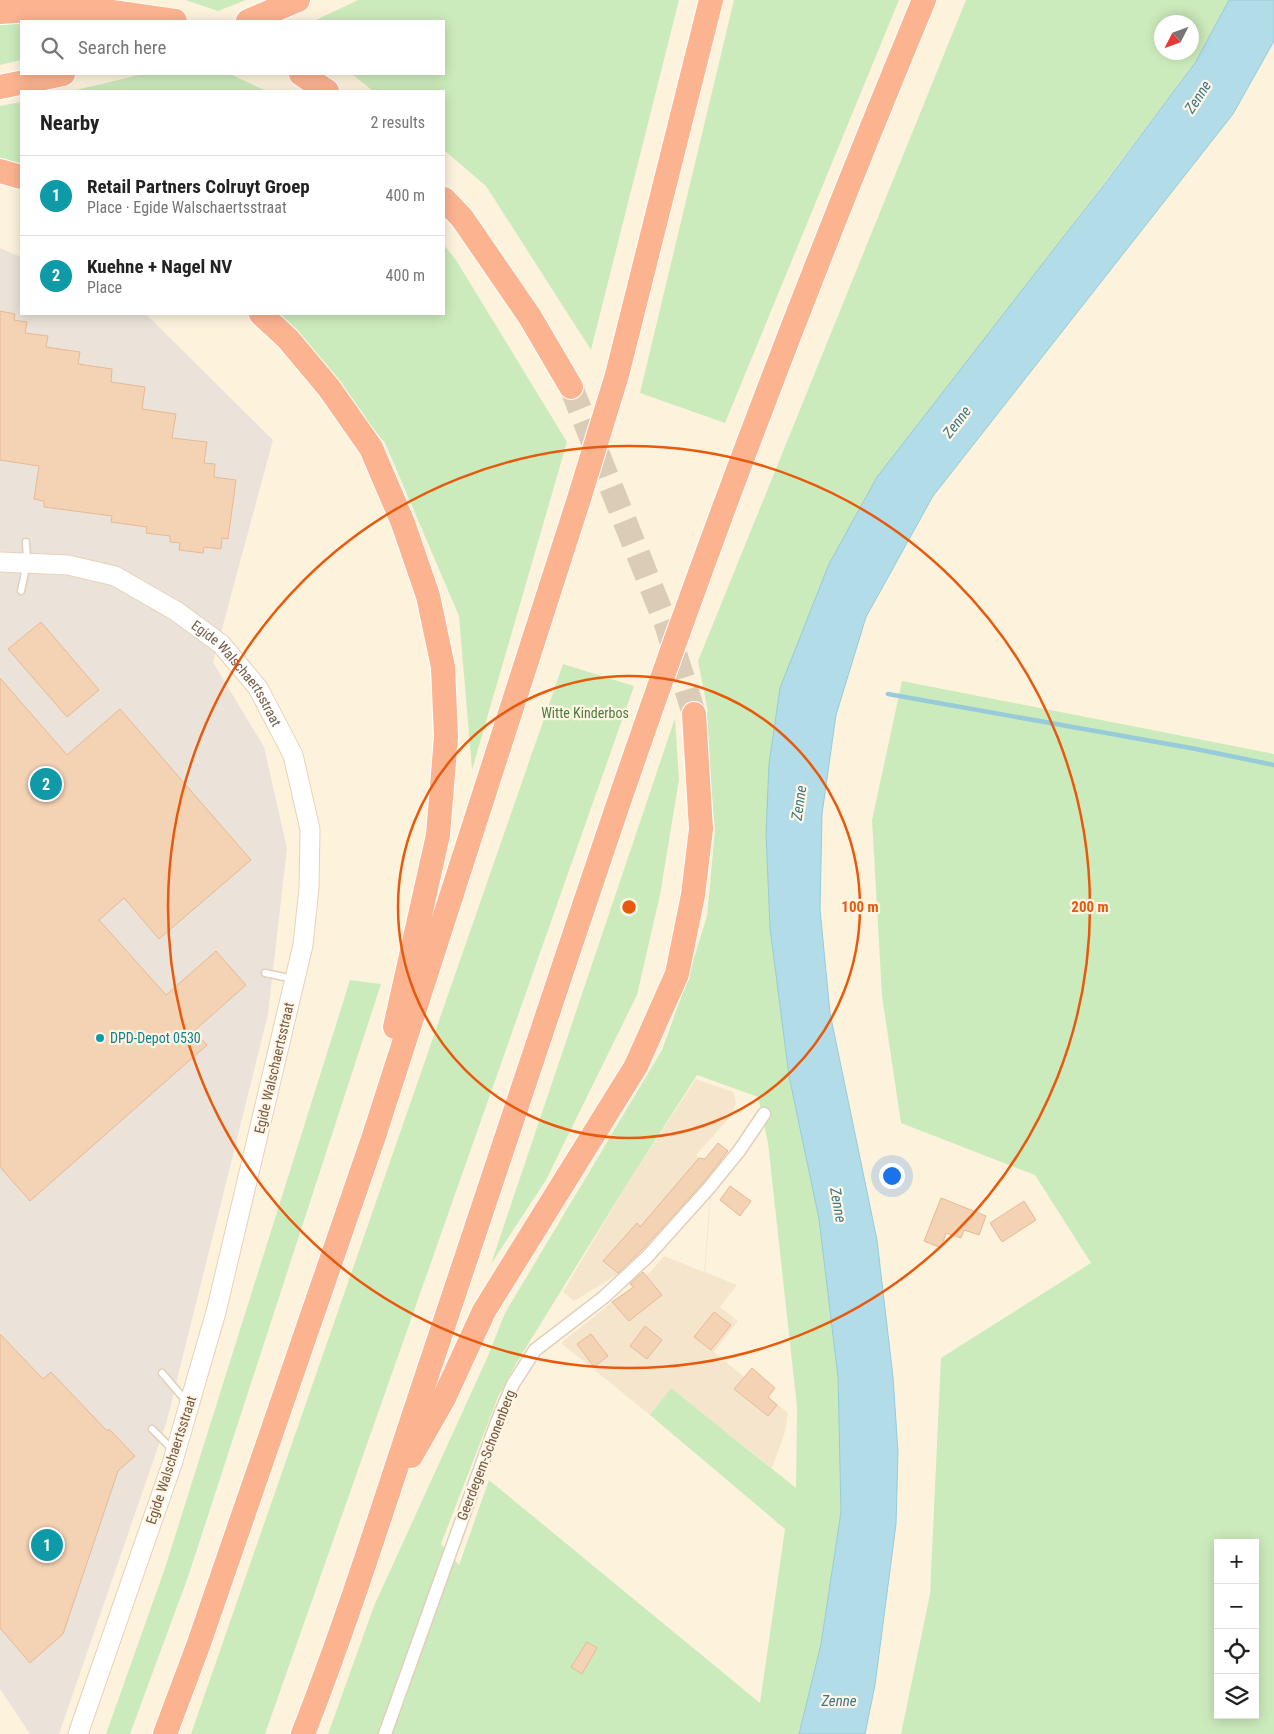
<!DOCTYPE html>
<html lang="en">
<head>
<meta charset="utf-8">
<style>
	body { margin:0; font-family:"Roboto Condensed",sans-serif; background:#f6f6f6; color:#222 }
	.controls { position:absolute; right:15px; bottom:15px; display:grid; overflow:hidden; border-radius:0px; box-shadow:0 2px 12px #0003 }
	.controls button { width:45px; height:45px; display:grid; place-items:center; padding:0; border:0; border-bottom:1px solid #e0e0e0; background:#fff; color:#222; font:25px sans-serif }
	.compass { position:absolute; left:1154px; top:15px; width:45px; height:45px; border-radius:50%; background:#fff; box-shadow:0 2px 12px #0003; rotate:228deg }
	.you { position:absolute; left:891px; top:1175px; width:18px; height:18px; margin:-12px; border:4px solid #fff; border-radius:50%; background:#1a73e8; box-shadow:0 0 0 8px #1a73e833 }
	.badge { display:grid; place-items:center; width:32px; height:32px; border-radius:50%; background:#7e452d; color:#fff; font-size:16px; font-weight:700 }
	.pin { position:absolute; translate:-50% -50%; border:2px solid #fff; box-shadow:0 1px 5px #0006 }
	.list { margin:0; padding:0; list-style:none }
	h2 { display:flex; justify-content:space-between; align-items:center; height:65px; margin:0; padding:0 20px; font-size:21px }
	h2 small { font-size:16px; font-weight:400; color:#767676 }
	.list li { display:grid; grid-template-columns:32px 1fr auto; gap:15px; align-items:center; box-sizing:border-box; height:80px; padding:0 20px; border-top:1px solid #e0e0e0 }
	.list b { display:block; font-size:19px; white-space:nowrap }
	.list p { margin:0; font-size:16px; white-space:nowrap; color:#767676 }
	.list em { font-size:16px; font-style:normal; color:#767676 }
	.icon { flex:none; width:28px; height:28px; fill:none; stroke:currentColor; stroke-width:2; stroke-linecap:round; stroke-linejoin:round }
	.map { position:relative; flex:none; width:1274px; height:1734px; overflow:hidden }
	.search { position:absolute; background:#fff; box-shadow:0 2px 12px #0003; left:20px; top:20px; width:425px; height:55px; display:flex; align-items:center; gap:12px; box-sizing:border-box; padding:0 18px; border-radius:0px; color:#767676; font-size:19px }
	.panel { position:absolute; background:#fff; box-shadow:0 2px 12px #0003; left:20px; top:90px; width:425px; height:225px; border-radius:0px }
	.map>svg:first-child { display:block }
	.residential { fill:#f5e5cc }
	.industrial { fill:#ebe3da }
	.green { fill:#ccebbc; fill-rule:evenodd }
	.water { fill:#b2dce7; stroke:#97cbda }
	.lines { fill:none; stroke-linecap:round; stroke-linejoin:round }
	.stream { stroke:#97cbda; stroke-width:4.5 }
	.building { fill:#f4d2b4; stroke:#e8b993 }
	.highway-tunnel { stroke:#dbccb7; stroke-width:24; stroke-dasharray:24 12; stroke-linecap:butt }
	.lane-casing { stroke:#e1cfba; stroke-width:9 }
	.street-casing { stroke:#e1cfba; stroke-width:15 }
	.secondary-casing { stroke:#e7d1b7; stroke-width:21 }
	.highway-casing { stroke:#fff; stroke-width:26 }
	.lane { stroke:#fff; stroke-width:6 }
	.street { stroke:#fff; stroke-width:12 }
	.secondary { stroke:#fff; stroke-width:19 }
	.highway { stroke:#fcb390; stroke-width:24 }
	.ring { fill:none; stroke:#e8590c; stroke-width:2.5 }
	.culture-dot { fill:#0f9aa8; stroke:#fff6e5; stroke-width:2 }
	.labels { text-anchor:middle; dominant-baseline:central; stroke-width:4.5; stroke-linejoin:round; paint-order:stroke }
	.street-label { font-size:14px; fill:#745945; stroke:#fff6e5 }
	.park-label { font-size:14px; fill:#4b7b3c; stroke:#fff6e5 }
	.culture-label { font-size:14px; fill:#0d838f; stroke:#fff6e5; text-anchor:start }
	.water-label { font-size:15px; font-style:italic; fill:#3e7889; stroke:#fff6e5 }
	.centre { fill:#e8590c; stroke:#fff6e5; stroke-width:2.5 }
	.ring-label { font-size:15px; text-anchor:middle; font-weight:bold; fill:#e8590c; stroke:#fff6e5; stroke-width:4.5; stroke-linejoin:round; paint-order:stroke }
</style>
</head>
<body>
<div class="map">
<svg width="1274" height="1734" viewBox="0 0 1274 1734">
	<rect width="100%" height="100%" fill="#fdf3dd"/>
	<polygon class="residential" points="696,1079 733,1092 736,1102 732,1115 696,1155 713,1170 705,1272 737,1285 720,1307 738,1321 714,1352 788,1413 785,1432 772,1468 671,1389 650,1415 561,1343 651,1271 664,1256 704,1272 712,1171 618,1274 574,1301 563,1292 627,1184"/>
	<polygon class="industrial" points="0,248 21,257 21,314 146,314 273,440 213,662 264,747 287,848 268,1014 166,1424 59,1734 30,1734 0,1689"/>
	<g class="green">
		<polygon points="185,0 246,0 218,11"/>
		<polygon points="358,0 679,0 591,350 486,186 444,150 444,91 373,91 352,74 444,74 444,21 314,21"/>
		<polygon points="734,0 899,0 725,423 640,393"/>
		<path d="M966 0H1229L1195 63 994 328 766 833 770 928 789 1076 819 1219 838 1377 841 1512 821 1644 799 1734H328L374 1606 488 1356 505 1313 662 1050 686 984 707 916 715 830 704 713 708 712 698 661ZM1162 22H1192V52H1162ZM697 1075 758 1097 768 1143 797 1407 796 1488 671 1388 650 1415 785 1529 760 1703 489 1480 459 1565 441 1544 498 1397 514 1367 627 1184Z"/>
		<polygon points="0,23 21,23 21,60 0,65"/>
		<polygon points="143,74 230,74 266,91 72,91"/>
		<polygon points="21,102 21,168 0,160 0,106"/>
		<polygon points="444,245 456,260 567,442 472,770 459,616 385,443 277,314 444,314"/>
		<polygon points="563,664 634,686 265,1734 191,1734"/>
		<path d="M902 681 1274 754V1734H901L930 1594 941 1358 1091 1263 1035 1175 901 1123 882 996 872 820ZM1218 1543H1255V1715H1218Z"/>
		<polygon points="675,718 679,780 660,895 637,995 546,1180 491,1264"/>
		<polygon points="350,980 381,984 188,1577 130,1734 106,1734 165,1568"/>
	</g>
	<polygon class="water" points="1229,0 1274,0 1274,41 1233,114 933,496 866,617 836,715 822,814 820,909 830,1013 877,1240 893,1377 898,1452 896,1524 875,1685 865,1734 799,1734 821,1644 841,1512 838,1377 819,1219 789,1076 770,928 766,833 769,764 780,688 829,564 877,477 1106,182 1195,63"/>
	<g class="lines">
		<polyline class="stream" points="888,694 1196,749 1274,765"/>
	</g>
	<g class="building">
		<polygon points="0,311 15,314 14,320 27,322 25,333 48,336 46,347 80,352 78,364 112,369 111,382 145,387 142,409 176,414 172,438 207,442 204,463 215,464 214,477 236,480 228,539 222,538 221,549 204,547 203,553 179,550 180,543 170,542 170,536 146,533 147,527 111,522 112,516 44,507 44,501 34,499 39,466 0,460"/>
		<polygon points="41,622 99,690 67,717 8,649"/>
		<polygon points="0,678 67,755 120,709 251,860 159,939 124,898 99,920 166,995 216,951 246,985 194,1031 207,1045 30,1201 0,1167"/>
		<polygon points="718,1143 728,1151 702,1184 641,1251 618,1273 603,1261 637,1223 640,1227 699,1158 705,1159"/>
		<polygon points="730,1186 751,1201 740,1216 720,1200"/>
		<polygon points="941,1198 986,1216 979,1235 964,1230 961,1238 946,1233 941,1248 924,1241"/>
		<polygon points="1024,1201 1036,1220 1002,1242 990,1223"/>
		<polygon points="643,1272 662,1295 629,1321 612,1302 634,1287 630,1284"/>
		<polygon points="714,1312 731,1325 711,1350 694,1337"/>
		<polygon points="645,1326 662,1340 647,1359 630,1346"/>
		<polygon points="0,1334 43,1379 51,1372 107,1431 109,1429 135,1456 118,1471 63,1634 30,1663 0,1628"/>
		<polygon points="591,1334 608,1356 594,1367 577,1344"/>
		<polygon points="752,1368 775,1388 768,1397 777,1405 768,1416 734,1389"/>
		<polygon points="587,1642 597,1648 582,1674 571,1667"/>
	</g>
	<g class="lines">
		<polyline class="highway-tunnel" points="571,387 666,624 694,714"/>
		<g class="lane-casing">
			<g id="lane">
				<polyline points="21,591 27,563 26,542"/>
				<polyline points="265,973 294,979"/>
				<polyline points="162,1373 187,1402"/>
				<polyline points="152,1429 173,1450"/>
			</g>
		</g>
		<g class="street-casing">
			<polyline id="street" points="385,1734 497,1422 513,1384 535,1350 604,1297 647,1257 708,1189 739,1151 764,1114"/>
		</g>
		<g class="secondary-casing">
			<g id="secondary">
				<path id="s1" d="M0 562 68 565 115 576 176 611 221 644 258 688 293 755 310 829 309 888 303 945 216 1312 172 1464 78 1734"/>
			</g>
		</g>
		<g class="highway-casing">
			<g id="highway">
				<polyline points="0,12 62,8 112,12 175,21"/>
				<polyline points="248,21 298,0"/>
				<polyline points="301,74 327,91"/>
				<polyline points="0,87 63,74"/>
				<polyline points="0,171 21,177"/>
				<polyline points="444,199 462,218 530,317 571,387"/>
				<polyline points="261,314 288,339 329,388 371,448 403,523 428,596 443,667 446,737 438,835 395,1027"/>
				<polyline points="411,1456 444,1398 484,1311 636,1066 677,974 693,895 701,829 694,714"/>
				<polyline points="165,1734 198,1646 374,1136 578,502 617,375 711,0"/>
				<path d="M303 1734C347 1622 383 1507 421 1393 483 1208 544 1024 606 840 702 556 809 277 924 0"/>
			</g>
		</g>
		<use href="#lane" class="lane"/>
		<use href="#street" class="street"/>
		<use href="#secondary" class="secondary"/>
		<use href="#highway" class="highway"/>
	</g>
	<g class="ring">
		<circle cx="629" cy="907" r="231"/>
		<circle cx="629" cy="907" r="461"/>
	</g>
	<circle class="culture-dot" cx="100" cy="1038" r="5"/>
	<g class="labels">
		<g class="street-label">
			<text stroke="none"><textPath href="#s1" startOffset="275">Egide Walschaertsstraat</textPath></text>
			<text transform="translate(274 1068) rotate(-77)">Egide Walschaertsstraat</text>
			<text transform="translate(486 1455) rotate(-69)">Geerdegem-Schonenberg</text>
			<text transform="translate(171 1460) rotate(-72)">Egide Walschaertsstraat</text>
		</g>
		<g class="park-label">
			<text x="585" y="713">Witte Kinderbos</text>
		</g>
		<g class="culture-label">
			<text x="110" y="1038">DPD-Depot 0530</text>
		</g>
		<g class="water-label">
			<text transform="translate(1198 97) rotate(-57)">Zenne</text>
			<text transform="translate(957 422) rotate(-52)">Zenne</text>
			<text transform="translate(799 803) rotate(-82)">Zenne</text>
			<text transform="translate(838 1205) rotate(80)">Zenne</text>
			<text x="839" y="1701">Zenne</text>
		</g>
	</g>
	<circle cx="629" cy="907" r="8" class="centre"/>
	<g class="ring-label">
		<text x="860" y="912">100 m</text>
		<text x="1090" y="912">200 m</text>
	</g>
</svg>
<div class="controls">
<button>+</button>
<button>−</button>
<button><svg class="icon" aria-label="locate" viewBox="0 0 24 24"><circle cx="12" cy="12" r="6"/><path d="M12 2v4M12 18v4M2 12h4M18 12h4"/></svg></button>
<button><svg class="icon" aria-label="layers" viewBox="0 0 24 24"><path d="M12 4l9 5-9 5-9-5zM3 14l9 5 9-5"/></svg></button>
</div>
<svg class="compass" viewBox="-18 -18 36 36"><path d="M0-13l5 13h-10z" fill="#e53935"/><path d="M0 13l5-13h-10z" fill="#767676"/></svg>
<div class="you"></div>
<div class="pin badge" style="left:47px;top:1545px;background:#0f9aa8">1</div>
<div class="pin badge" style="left:46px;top:784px;background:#0f9aa8">2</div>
<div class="search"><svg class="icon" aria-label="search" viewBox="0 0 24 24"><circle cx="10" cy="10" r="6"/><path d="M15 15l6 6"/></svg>Search here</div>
<section class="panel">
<h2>Nearby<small>2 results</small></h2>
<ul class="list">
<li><span class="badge" style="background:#0f9aa8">1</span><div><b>Retail Partners Colruyt Groep</b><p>Place · Egide Walschaertsstraat</p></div><em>400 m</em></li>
<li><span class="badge" style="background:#0f9aa8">2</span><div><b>Kuehne + Nagel NV</b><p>Place</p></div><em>400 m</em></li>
</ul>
</section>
</div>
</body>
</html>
